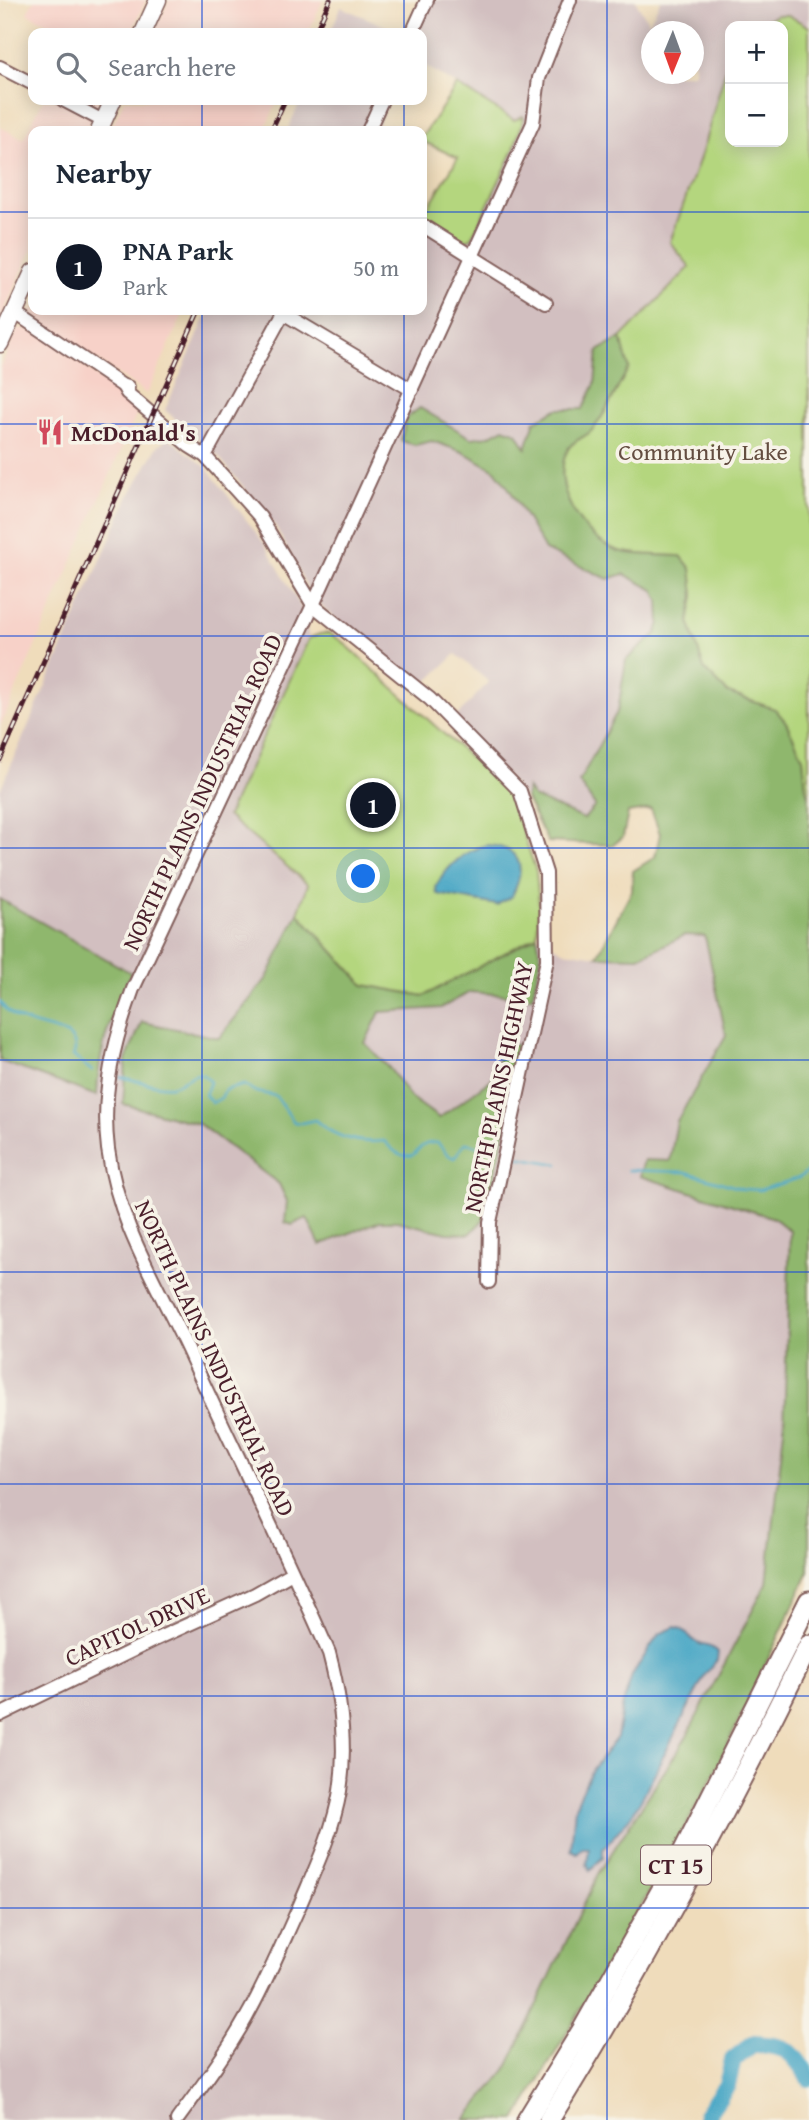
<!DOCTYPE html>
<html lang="en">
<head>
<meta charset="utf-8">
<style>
	body { margin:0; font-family:"Gentium Book Plus",serif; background:#f2f2f3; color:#1f2937 }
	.controls { position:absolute; right:21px; top:21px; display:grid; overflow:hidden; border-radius:14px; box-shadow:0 4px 18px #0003 }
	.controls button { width:63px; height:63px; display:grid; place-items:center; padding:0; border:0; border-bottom:2px solid #e0e1e3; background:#fff; color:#1f2937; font:35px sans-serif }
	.compass { position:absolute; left:641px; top:21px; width:63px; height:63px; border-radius:50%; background:#fff; box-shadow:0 4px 18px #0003; rotate:181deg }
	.you { position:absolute; left:364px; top:877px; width:24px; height:24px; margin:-18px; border:5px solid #fff; border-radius:50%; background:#1a73e8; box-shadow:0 0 0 10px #1a73e833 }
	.badge { display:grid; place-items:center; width:46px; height:46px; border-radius:50%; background:#111827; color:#fff; font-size:23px; font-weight:700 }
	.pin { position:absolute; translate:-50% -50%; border:4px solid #fff; box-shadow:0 2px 7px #0006 }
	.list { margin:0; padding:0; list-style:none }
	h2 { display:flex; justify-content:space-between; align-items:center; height:91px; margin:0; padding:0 28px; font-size:30px }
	h2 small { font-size:23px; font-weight:400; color:#747a83 }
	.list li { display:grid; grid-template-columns:46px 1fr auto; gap:21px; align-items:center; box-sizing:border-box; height:98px; padding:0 28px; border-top:2px solid #e0e1e3 }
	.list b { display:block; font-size:26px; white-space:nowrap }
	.list p { margin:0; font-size:23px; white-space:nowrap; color:#747a83 }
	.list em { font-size:23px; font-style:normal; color:#747a83 }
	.icon { flex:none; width:38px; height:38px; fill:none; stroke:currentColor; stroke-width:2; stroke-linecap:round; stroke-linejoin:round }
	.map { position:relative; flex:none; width:809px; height:2120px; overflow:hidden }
	.search { position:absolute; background:#fff; box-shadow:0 4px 18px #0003; left:28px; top:28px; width:399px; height:77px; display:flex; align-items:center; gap:18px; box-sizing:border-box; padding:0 24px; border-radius:14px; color:#747a83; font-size:26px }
	.panel { position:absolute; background:#fff; box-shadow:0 4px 18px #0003; left:28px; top:126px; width:399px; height:189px; border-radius:14px }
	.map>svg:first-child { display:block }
	.built { fill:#f7d1c8 }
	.industrial { fill:#d2bfc0; fill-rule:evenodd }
	.green { fill:#b4d67e; stroke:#7f7a54; stroke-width:2 }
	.forest { fill:#8fb76d; stroke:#6c6b4c; stroke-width:2 }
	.water { fill:#46a6c5; stroke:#486278; stroke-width:2 }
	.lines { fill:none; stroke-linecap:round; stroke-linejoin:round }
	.stream { stroke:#46a6c5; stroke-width:2.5 }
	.river { stroke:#46a6c5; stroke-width:18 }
	.minor-casing { stroke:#84615d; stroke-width:16 }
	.major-casing { stroke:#84615d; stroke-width:19 }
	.highway-casing { stroke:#84615d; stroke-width:23 }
	.minor { stroke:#fff; stroke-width:12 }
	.major { stroke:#fff; stroke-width:16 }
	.highway { stroke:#fff; stroke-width:19 }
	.rail-casing { stroke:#4a1f2b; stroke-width:5 }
	.rail { stroke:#f7f3e8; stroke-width:2.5; stroke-dasharray:8; stroke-linecap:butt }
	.grid { fill:none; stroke:#1d4ed8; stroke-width:2; stroke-opacity:0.55 }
	.labels { text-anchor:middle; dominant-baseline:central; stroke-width:7; stroke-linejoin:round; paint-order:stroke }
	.shield { fill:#f7f3e8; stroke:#7e5f64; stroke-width:2 }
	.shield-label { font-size:23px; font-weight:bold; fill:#4a1f2b }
	.poi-label { font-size:24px; font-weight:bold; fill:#4a1f2b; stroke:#f7f3e8; text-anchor:start }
	.park-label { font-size:24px; fill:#644d40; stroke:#f7f3e8 }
	.street-label { font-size:24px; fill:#4a1f2b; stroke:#f7f3e8 }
</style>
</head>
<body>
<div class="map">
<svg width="809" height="2120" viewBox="0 0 809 2120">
	<rect width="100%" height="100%" fill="#f7f3e8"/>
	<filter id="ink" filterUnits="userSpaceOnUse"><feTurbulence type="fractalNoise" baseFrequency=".0143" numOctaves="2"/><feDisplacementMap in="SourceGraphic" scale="14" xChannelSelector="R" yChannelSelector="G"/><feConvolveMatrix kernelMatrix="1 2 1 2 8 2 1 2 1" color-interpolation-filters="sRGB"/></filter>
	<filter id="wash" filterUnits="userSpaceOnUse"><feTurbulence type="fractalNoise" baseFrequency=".00686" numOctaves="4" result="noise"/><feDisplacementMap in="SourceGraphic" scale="28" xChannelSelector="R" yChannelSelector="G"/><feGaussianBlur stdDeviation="1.57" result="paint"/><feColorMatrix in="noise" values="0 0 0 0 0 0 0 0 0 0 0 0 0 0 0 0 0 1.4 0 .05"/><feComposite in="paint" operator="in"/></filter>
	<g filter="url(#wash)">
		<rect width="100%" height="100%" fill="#efdcbb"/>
		<g class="built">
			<polygon points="34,0 146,0 131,33 66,33 27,13"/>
			<polygon points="169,0 323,0 308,33 154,33"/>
			<polygon points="43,100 100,100 86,131 33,131 33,247 0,320 0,127 24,139"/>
			<polygon points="124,100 278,100 264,131 110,131"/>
			<polygon points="33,303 33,310 185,310 147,394 33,317 31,310"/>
			<polygon points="23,328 45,336 135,406 137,413 0,727 0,369 17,330"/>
		</g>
		<g class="industrial">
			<path d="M421 0H635L649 23 661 0H809V27L788 15H778L753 26H730V54L702 153 690 267 621 338 598 351 595 384 582 409H557L526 449 489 436 471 438 420 408 415 445 431 441 463 452 495 470 510 490 624 574 654 590 659 601 661 623 656 634 626 660 618 710 601 744 595 806 585 819 533 797 526 799 454 719 489 682 456 654 421 688 326 611 309 591 276 527 219 457 165 410 209 310H422V217L458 158 422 141V137L457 85 422 64V33H406ZM652 32H694V74H652Z"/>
			<polygon points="341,7 401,33 330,33"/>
			<polygon points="301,100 389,100 375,131 287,131"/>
			<polygon points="169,438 206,467 264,543 302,609 309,638 227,816 308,885 424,996 537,936 565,951 597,956 639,957 686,935 705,936 726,1035 677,1121 670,1161 640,1176 774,1218 790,1231 784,1429 767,1583 684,1741 598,1874 506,2070 465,2120 0,2120 0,1061 97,1096 97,1067 108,1024 130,973 0,899 0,790 128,498 158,446"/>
		</g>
		<g class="green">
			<path d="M777 15H788L809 27V795L806 790 803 758 774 709 728 693 704 669 689 621 694 596 691 569 681 556C665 555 630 556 616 550 581 537 549 485 568 449 573 440 586 437 593 429 607 413 618 387 628 368L621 338 690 267 670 242 702 152 730 54V142H783V26H753Z"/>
			<polygon points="457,85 514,120 523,116 524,118 513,152 472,238 459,243 422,221 422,217 458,158 422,141 422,137"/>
			<polygon points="329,633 343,642 510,794 536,871 539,905 537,936 424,996 364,985 298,913 308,884 227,816 309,638 320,634"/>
		</g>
		<g class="forest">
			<path d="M621 338 629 368C617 387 607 412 593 429 587 437 573 440 568 449 549 485 581 537 616 550 630 556 665 555 681 556L691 569 694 596 689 621 704 669 728 693 775 709 786 722 803 758 806 789 809 795V1572L713 1776 661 1872 516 2120H465L506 2070 598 1874 684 1741 767 1583 784 1429 790 1231 774 1218 640 1176 644 1160 670 1161 677 1121 726 1035 705 936 685 935 639 957 597 956 632 891 633 871 655 857 660 834 651 809 628 813 623 837 613 845 548 842 526 799 527 788 533 797 584 819 595 806 579 782 618 710 626 660 656 634 660 623 659 601 654 590 624 574 608 579 545 550 510 490 495 470 463 452 432 441 415 445 401 441 406 418 420 408 471 438 489 436 504 428 517 433 526 448 535 421 557 409H583L595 384 598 351Z"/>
			<path d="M0 899 131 973C111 1017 98 1047 97 1096L0 1061Z"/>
			<polygon points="298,913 364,985 424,996 537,936 541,958 532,997 470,992 441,1008 380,1012 365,1043 390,1069 410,1097 439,1118 492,1079 503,1045 521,1045 521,1059 485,1218 470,1234 447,1233 397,1221 380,1221 320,1245 307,1218 292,1225 285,1222 287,1201 279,1184 199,1124 123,1104 126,1060 142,1022 219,1038 267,978"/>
		</g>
		<g class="water">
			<path d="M486 845C521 847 527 867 512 896L497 905 437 894 436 886C447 867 464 851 486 845Z"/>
			<path d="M675 1627C688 1630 687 1637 698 1643 706 1647 711 1645 718 1652L717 1660 706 1673 642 1798 630 1817 603 1849V1857L590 1870 587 1864 589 1848H582L577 1853 571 1850 575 1807 590 1773 617 1737 623 1704 632 1675 659 1634Z"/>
		</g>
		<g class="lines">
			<g class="stream">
				<path d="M0 1002C15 1026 44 1024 68 1035 75 1041 77 1048 73 1056L92 1071"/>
				<path d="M120 1077C134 1079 158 1088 171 1086 186 1084 197 1063 210 1082L205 1095 212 1103 221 1098 225 1090 244 1085 256 1092 276 1096 294 1122 301 1123 315 1120C335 1138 358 1144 384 1141 393 1150 399 1158 413 1155 421 1146 425 1142 438 1143L448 1155 454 1158 465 1143C475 1143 480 1150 491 1149"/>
				<polyline points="517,1157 558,1164"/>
				<polyline points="628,1170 686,1172 743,1189 760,1190 799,1178 809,1170"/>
			</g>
			<path class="river" d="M708 2120 706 2115 727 2085 733 2060 753 2044C789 2046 790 2049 809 2078"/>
		</g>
	</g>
	<g filter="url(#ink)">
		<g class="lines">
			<g class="minor-casing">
				<g id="minor">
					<polyline points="412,33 427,0"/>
					<polyline points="0,67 33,84"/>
					<polyline points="63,100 103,121"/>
					<polyline points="368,131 382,100"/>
					<polyline points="422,225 546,303"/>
					<polyline points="14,312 123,386 128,387"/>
					<polyline points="283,313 412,390"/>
					<polyline points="123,386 127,393 189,446 205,456 260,517 313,605 430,699 520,791 546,873 547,960 490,1222 489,1282"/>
					<polyline points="205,456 285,310"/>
					<polyline points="0,1715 152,1641 255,1594 292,1573"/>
					<path d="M177 2120C201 2087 226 2054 246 2018 266 1983 282 1944 299 1907 315 1869 333 1832 340 1791 347 1744 341 1698 329 1653 285 1551 234 1451 188 1350 157 1283 118 1225 108 1149 101 1093 114 1041 133 989L313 605 533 123 539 78 570 0"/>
				</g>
			</g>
			<g class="major-casing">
				<g id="major">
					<polyline points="143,33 158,0"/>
					<polyline points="99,131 113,100"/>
					<polyline points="0,344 33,272"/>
				</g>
			</g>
			<g class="highway-casing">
				<g id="highway">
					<polyline points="527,2120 584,2027 682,1854 809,1601"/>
					<path d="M549 2120C645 1966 729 1807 809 1645"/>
				</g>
			</g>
			<use href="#minor" class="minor"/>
			<use href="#major" class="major"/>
			<use href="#highway" class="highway"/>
			<g class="rail-casing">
				<g id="rail">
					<polyline points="315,33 330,0"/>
					<polyline points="271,131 285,100"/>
					<polyline points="0,760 199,310"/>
				</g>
			</g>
			<use href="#rail" class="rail"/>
		</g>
	</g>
	<path class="grid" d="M202 0V33M404 0V33M607 0V2120M202 100V131M404 100V131M0 212H33M422 212H809M202 310V2120M404 310V2120M0 424H809M0 636H809M0 848H809M0 1060H809M0 1272H809M0 1484H809M0 1696H809M0 1908H809"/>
	<defs>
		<g id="restaurant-bare" transform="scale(2.1)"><path d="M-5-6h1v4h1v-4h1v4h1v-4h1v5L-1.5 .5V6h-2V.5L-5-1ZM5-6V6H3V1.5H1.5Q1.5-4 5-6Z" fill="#d1495b" stroke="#f7f3e8" stroke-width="2.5" paint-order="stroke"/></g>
	</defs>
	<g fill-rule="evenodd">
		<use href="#restaurant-bare" x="50" y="432"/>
	</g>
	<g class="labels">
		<rect class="shield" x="641" y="1845.5" width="70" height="39" rx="5"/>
		<g class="shield-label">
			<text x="676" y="1865">CT 15</text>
		</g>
		<g class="poi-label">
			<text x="71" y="432">McDonald's</text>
		</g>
		<g class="park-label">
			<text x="703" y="451">Community Lake</text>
		</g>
		<g class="street-label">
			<text transform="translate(202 792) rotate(-65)">NORTH PLAINS INDUSTRIAL ROAD</text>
			<text transform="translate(498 1087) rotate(-78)">NORTH PLAINS HIGHWAY</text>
			<text transform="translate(215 1358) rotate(65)">NORTH PLAINS INDUSTRIAL ROAD</text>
			<text transform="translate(137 1626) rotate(-25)">CAPITOL DRIVE</text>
		</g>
	</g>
</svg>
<div class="controls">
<button>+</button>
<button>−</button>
</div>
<svg class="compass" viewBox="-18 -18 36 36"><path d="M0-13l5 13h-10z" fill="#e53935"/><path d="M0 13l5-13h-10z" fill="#747a83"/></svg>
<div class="you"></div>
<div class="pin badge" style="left:373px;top:805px">1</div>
<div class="search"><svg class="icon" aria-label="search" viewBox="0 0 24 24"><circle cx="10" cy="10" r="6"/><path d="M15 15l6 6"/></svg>Search here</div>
<section class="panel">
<h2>Nearby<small></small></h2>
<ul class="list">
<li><span class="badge">1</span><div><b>PNA Park</b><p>Park</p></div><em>50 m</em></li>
</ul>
</section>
</div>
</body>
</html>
